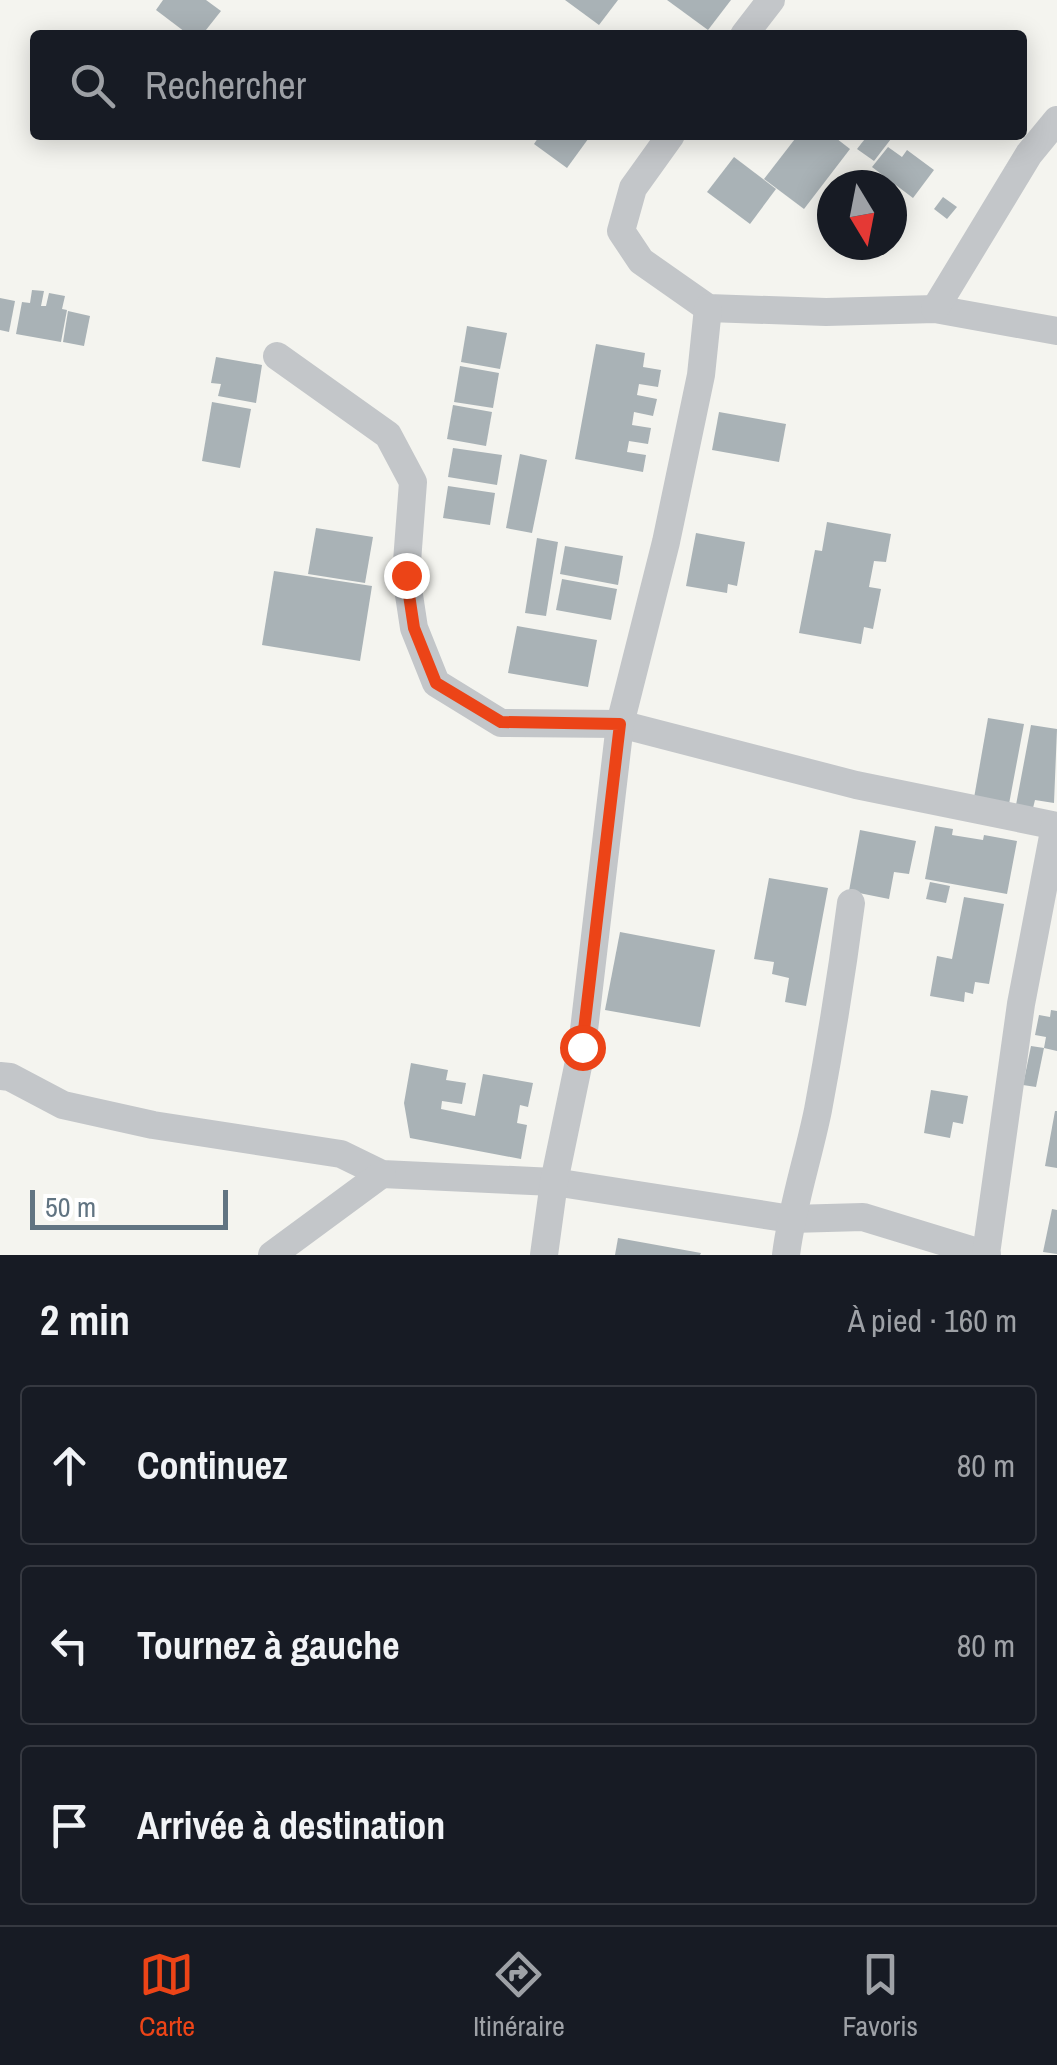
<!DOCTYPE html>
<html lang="fr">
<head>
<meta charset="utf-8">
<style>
	body { margin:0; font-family:"Archivo Narrow",sans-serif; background:#20242c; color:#f1f3f6 }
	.compass { position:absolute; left:817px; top:170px; width:90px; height:90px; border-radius:50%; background:#171b24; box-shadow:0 5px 25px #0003; rotate:170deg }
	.scale { position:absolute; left:30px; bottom:25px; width:198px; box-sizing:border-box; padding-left:10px; border:5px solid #617482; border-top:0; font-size:28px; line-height:35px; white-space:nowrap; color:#617482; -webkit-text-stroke:8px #fff; paint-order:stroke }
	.stop { position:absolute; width:30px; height:30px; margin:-22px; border:8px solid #ec4417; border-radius:50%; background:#fff }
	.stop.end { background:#ec4417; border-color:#fff; box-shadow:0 2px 10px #0008 }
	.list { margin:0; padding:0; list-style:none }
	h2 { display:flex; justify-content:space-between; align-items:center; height:130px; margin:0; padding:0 40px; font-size:42px }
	h2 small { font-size:32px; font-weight:400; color:#9ea1a6 }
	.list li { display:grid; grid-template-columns:65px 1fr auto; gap:30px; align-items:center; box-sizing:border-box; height:160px; margin:0 20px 20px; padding:0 20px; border:2px solid #363941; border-radius:10px }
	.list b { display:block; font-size:38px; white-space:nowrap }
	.list em { font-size:32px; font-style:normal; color:#9ea1a6 }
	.icon { flex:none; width:55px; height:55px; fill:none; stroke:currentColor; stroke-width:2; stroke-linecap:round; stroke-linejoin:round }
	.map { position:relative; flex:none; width:1057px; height:1255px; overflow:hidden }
	.search { position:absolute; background:#171b24; box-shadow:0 5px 25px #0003; left:30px; right:30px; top:30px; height:110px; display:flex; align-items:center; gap:25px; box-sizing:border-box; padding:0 35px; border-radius:10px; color:#9ea1a6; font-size:38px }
	.sheet { height:670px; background:#171b24 }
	nav { display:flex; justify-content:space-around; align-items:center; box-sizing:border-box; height:140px; border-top:2px solid #363941; background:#171b24; font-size:28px; color:#9ea1a6 }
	nav a { display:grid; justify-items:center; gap:5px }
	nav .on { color:#ec4417 }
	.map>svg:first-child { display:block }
	.building { fill:#a9b2b6 }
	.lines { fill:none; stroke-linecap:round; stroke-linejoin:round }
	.minor { stroke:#c3c6c9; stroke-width:28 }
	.route { stroke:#ec4417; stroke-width:12 }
</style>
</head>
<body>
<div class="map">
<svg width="1057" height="1255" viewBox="0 0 1057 1255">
	<rect width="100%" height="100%" fill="#f4f4ef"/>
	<g class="building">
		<polygon points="163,0 206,0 221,11 202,35 189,35 156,10"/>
		<polygon points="565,0 618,0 599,25"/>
		<polygon points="667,0 731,0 708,30"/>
		<polygon points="540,135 591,135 567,168 534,144"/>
		<polygon points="798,135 832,135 850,149 804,209 764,179"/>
		<polygon points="868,135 894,135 874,161 857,149"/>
		<polygon points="888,147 902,157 907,150 934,170 913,198 872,167"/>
		<polygon points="734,157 776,189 750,224 707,192"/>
		<polygon points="943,197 957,207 947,219 934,209"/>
		<polygon points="32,290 44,291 41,306 46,306 49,293 65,296 62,309 67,310 61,342 16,334 22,302 30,303"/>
		<polygon points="0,298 15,301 9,332 0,330"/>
		<polygon points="68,311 90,316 84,346 63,342"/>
		<polygon points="467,326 507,333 500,369 461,362"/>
		<polygon points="596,344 645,353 643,367 661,370 658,387 639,384 637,395 657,399 653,416 634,412 632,425 651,428 648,444 629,441 627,452 646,455 643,472 575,459"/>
		<polygon points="216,357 262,365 256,403 218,396 221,384 211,383"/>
		<polygon points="460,366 499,373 493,408 454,402"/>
		<polygon points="212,402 251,409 240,468 202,461"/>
		<polygon points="453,405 492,412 486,446 447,439"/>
		<polygon points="719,412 786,424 779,462 712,450"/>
		<polygon points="453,448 502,455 497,485 448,477"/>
		<polygon points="520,454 547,460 532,533 506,528"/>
		<polygon points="448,486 495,493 490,525 443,518"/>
		<polygon points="827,522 891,534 886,562 874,561 869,587 881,589 873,629 864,627 861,644 799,633 815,550 822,551"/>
		<polygon points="316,528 373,537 365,583 308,574"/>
		<polygon points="696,533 745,542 737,586 728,584 727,593 686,586"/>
		<polygon points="537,538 558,542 546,616 525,613"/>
		<polygon points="565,546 623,556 618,585 560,574"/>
		<polygon points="274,571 372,586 360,661 262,645"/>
		<polygon points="562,579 617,589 611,620 556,610"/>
		<polygon points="517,626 597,640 588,687 508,673"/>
		<polygon points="988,718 1024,724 1009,804 974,798"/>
		<polygon points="1031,725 1057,729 1054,803 1035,800 1033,808 1016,805"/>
		<polygon points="935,826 953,829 952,835 983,840 984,835 1017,841 1007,894 925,879"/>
		<polygon points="860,830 916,841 909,874 894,872 889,899 849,891"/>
		<polygon points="769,878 828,888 806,1006 785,1002 789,978 772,974 774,962 754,959"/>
		<polygon points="930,882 950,886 946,903 926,899"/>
		<polygon points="964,897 1004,904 989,984 975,982 973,994 965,992 964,1002 930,996 937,956 952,959"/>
		<polygon points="620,932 715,950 700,1027 605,1010"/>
		<polygon points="1051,1010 1057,1011 1057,1051 1044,1048 1046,1037 1035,1035 1039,1015 1050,1017"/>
		<polygon points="1031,1046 1044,1048 1036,1087 1023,1085"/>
		<polygon points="411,1063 448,1070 446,1080 466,1083 462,1104 442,1101 441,1109 475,1116 483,1074 533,1083 528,1107 520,1105 517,1123 527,1125 521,1159 410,1138 404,1103"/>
		<polygon points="931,1090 968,1096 963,1124 953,1122 950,1138 924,1133"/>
		<polygon points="1055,1111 1057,1111 1057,1168 1045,1166"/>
		<polygon points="1052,1209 1057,1210 1057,1254 1043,1252"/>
		<polygon points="618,1238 701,1253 700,1255 615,1255"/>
	</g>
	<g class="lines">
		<g class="minor">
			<polyline points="744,35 771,0"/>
			<polyline points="671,135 633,188 621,231 641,261 708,308 826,312 935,309 1057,331"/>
			<polyline points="935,309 1029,154 1057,120"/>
			<polyline points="277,356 388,435 413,482 406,575 414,628 436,683 501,723 620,724 856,785 1057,826"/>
			<polyline points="0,1076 10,1077 63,1105 153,1125 341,1154 382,1174 554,1182 791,1219 863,1217 987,1255"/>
			<polyline points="986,1254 1021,1004 1055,826"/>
			<polyline points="272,1255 382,1174"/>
			<polyline points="544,1255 554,1182 582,1047 620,724 666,542 701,375 708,308"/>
			<path d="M786 1255C792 1206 808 1159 818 1110 831 1041 842 972 851 903"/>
		</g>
	</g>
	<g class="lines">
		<polyline class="route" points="406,575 414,628 436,683 501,722 620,724 582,1047"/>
	</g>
</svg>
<svg class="compass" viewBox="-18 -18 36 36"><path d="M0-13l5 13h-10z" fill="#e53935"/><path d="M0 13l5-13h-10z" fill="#9ea1a6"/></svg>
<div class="scale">50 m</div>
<div class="stop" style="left:582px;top:1047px"></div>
<div class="stop end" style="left:406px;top:575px"></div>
<div class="search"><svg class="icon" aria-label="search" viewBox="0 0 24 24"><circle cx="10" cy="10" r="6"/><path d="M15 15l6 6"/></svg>Rechercher</div>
</div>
<section class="sheet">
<h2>2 min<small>À pied · 160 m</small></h2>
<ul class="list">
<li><svg class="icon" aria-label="ahead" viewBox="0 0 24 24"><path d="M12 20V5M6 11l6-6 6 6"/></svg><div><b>Continuez</b></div><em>80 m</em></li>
<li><svg class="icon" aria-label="left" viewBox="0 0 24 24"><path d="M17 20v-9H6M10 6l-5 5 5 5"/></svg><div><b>Tournez à gauche</b></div><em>80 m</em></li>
<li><svg class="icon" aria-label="arrive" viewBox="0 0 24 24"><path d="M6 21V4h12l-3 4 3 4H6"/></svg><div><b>Arrivée à destination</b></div></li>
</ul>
</section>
<nav>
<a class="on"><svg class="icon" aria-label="map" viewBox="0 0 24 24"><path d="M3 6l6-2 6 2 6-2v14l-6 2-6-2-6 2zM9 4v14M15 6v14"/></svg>Carte</a>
<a><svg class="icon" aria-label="directions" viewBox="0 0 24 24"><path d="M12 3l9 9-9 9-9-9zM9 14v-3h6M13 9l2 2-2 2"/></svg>Itinéraire</a>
<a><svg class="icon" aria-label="saved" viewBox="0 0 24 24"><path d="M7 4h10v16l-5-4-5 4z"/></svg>Favoris</a>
</nav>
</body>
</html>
